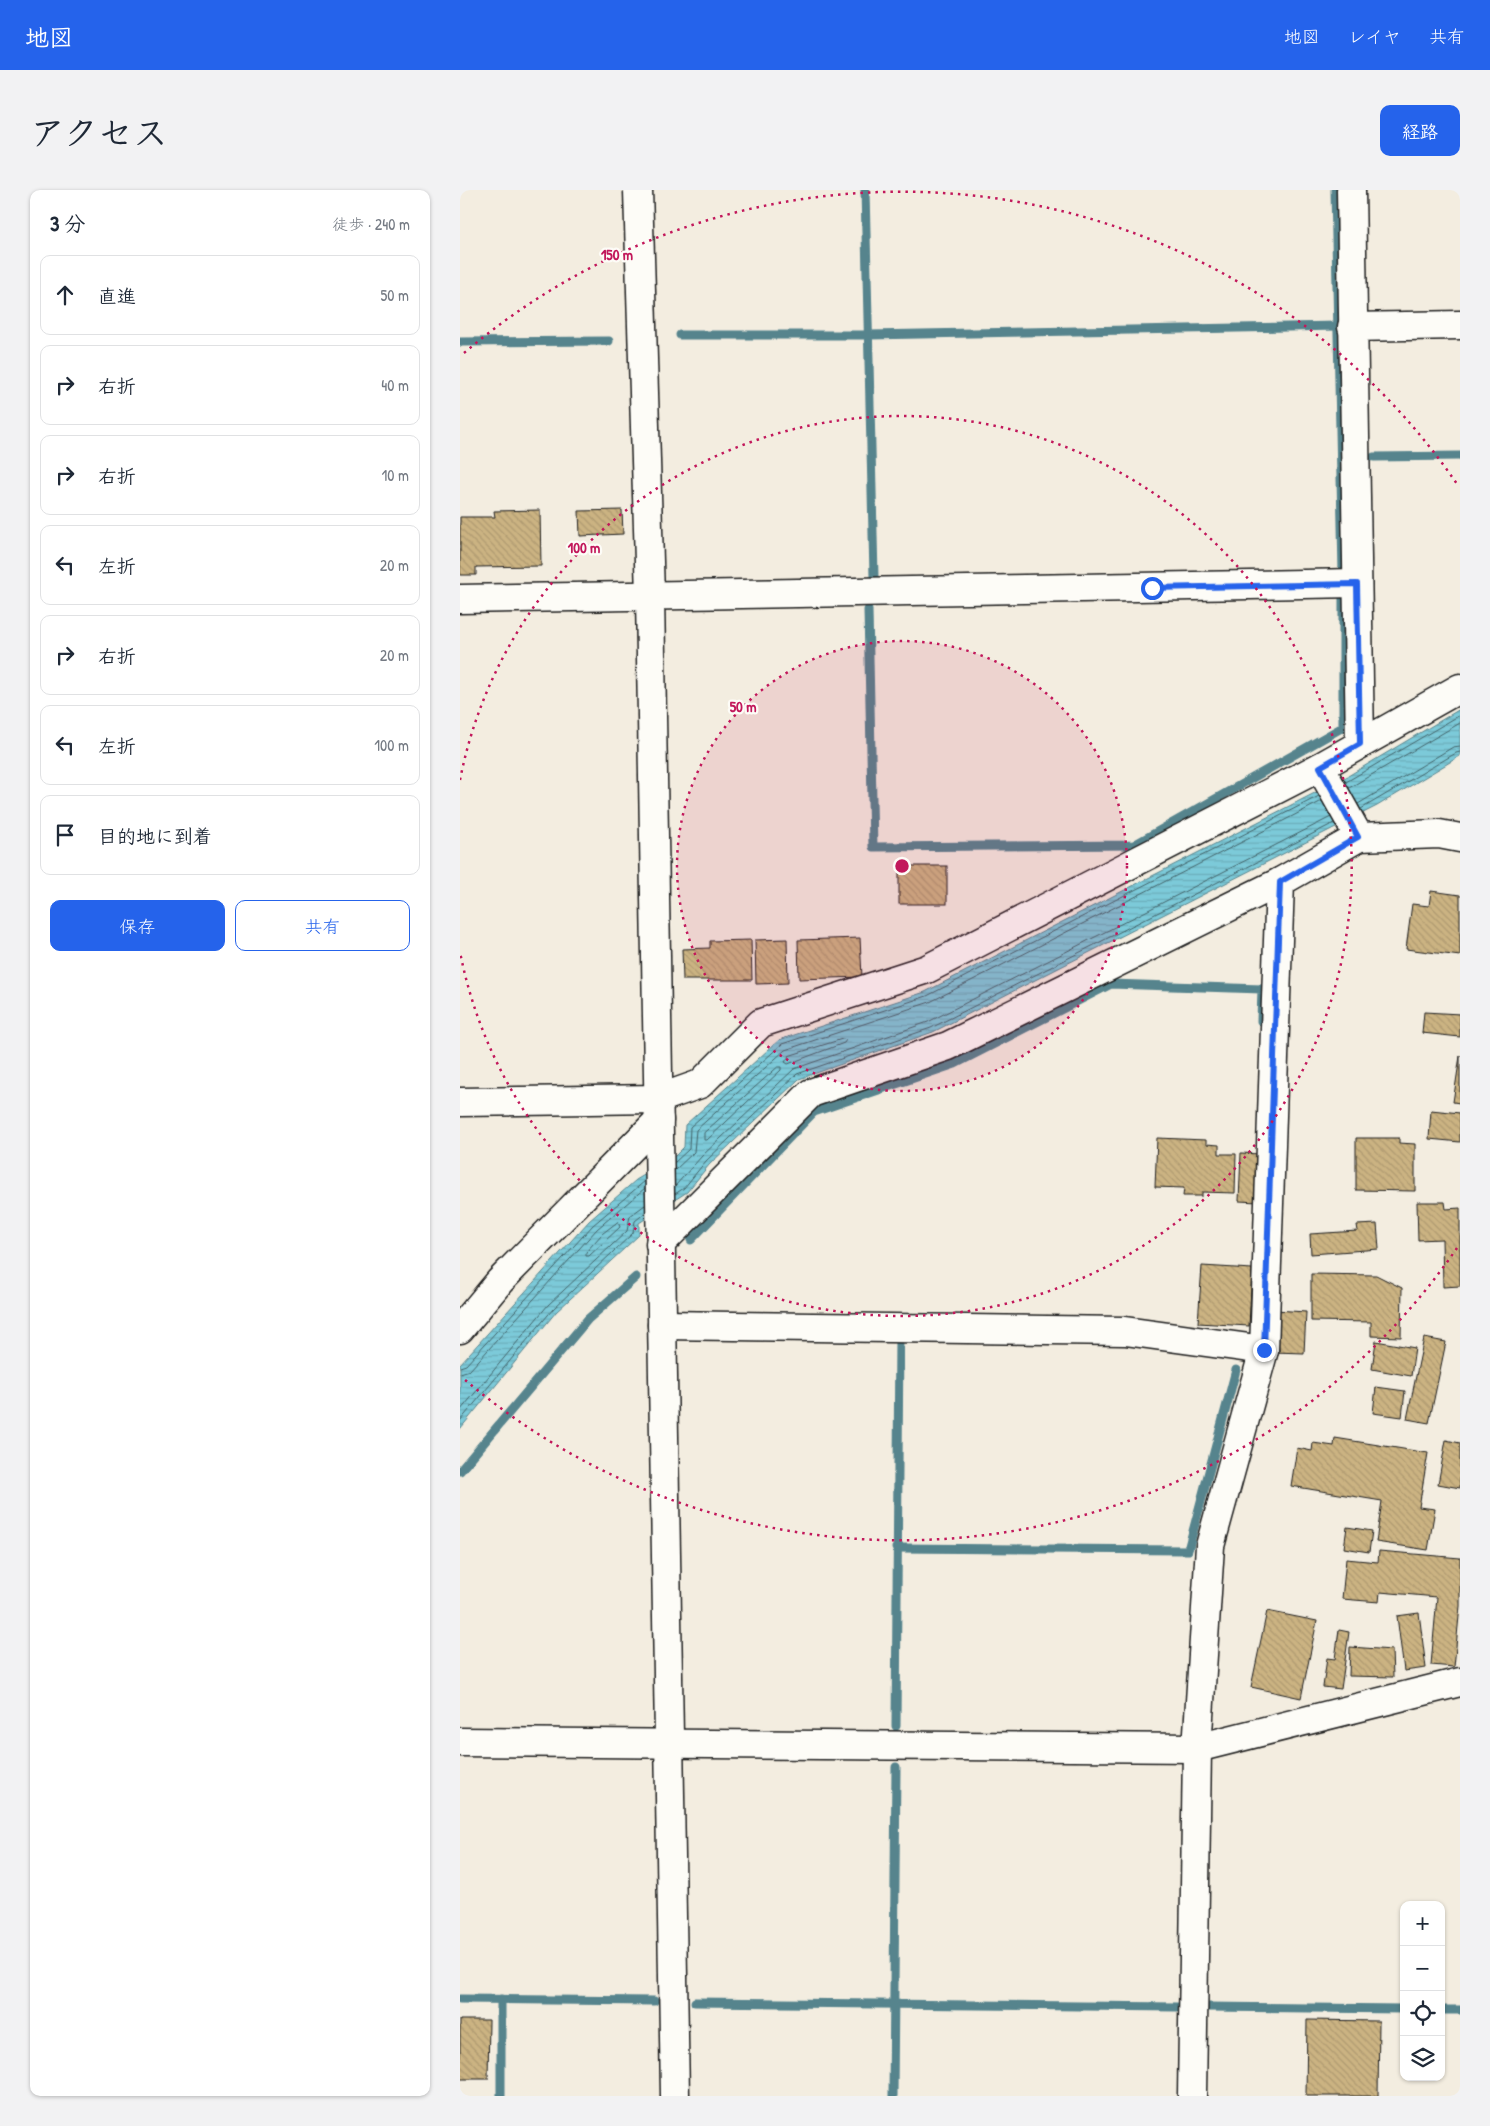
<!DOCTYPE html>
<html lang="ja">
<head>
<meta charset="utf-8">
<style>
	body { margin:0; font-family:"Patrick Hand","Klee One",sans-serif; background:#f2f2f3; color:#1f2937 }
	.controls { position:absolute; right:15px; bottom:15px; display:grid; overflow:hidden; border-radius:10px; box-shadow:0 1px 4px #0004 }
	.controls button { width:45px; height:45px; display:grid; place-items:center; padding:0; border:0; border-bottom:1px solid #e0e1e3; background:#fff; color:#1f2937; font:25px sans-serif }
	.stop { position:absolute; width:15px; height:15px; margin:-11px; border:4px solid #2563eb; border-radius:50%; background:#fff }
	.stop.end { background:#2563eb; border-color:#fff; box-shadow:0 1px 5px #0008 }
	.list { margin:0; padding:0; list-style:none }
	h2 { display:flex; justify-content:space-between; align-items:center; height:65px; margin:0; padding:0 20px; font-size:21px }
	h2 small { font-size:16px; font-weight:400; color:#747a83 }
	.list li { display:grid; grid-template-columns:32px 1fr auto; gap:15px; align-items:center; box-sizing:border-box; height:80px; margin:0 10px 10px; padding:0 10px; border:1px solid #e0e1e3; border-radius:10px }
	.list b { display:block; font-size:19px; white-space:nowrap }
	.list em { font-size:16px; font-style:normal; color:#747a83 }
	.actions { display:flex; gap:10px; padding:15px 20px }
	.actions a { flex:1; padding:11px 0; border:1px solid #2563eb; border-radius:10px; text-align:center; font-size:18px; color:#2563eb }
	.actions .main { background:#2563eb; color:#fff }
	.icon { flex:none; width:28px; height:28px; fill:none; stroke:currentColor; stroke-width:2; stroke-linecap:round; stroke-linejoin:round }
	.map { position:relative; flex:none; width:1000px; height:1906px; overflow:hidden; border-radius:10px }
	header { display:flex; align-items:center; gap:30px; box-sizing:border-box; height:70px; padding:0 25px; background:#2563eb; color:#fff }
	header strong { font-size:24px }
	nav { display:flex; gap:28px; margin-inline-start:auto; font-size:18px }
	.intro { display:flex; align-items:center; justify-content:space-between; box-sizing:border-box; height:120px; padding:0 30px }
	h1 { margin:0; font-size:35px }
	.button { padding:12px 22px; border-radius:10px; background:#2563eb; color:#fff; font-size:18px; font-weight:700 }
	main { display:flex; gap:30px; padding:0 30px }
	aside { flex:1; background:#fff; border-radius:10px; box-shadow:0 1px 4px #0004 }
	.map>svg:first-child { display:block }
	.water { fill:url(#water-rules); stroke:#56848d }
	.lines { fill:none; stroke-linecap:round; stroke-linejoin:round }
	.shore { stroke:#426268; stroke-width:1 }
	.stream { stroke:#56848d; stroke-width:9 }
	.building { fill:url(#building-back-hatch); stroke:#1c1c1c }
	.street-casing { stroke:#1c1c1c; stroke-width:31 }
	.secondary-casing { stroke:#1c1c1c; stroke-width:31 }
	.street { stroke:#fdfcf7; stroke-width:28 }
	.secondary { stroke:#fdfcf7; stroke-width:28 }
	.route { stroke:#2563eb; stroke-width:6 }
	.ring { fill:none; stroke:#c2185b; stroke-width:2.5; stroke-dasharray:2.5 5 }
	.centre { fill:#c2185b; stroke:#fdfcf7; stroke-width:2.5 }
	.ring-label { font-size:15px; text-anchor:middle; font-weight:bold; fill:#c2185b; stroke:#fdfcf7; stroke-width:4.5; stroke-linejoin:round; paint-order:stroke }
</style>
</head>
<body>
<header>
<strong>地図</strong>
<nav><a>地図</a><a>レイヤ</a><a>共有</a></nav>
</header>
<div class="intro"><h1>アクセス</h1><a class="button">経路</a></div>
<main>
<aside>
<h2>3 分<small>徒歩 · 240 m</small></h2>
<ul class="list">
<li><svg class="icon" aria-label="ahead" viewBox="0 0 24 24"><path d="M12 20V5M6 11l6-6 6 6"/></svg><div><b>直進</b></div><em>50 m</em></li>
<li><svg class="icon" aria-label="right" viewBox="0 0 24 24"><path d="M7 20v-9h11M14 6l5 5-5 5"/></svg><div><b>右折</b></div><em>40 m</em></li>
<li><svg class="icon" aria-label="right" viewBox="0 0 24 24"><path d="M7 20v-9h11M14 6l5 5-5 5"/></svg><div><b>右折</b></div><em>10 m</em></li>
<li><svg class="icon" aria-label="left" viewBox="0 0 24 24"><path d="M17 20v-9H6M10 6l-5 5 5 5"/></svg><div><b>左折</b></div><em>20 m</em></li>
<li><svg class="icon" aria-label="right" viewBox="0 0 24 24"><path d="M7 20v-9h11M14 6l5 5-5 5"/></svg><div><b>右折</b></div><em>20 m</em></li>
<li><svg class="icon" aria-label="left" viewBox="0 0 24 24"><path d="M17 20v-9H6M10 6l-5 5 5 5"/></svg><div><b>左折</b></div><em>100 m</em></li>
<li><svg class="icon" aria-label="arrive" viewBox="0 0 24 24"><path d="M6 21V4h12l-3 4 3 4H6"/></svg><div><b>目的地に到着</b></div></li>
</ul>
<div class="actions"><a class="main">保存</a><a>共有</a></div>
</aside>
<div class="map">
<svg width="1000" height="1906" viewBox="0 0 1000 1906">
	<defs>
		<pattern id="water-rules" width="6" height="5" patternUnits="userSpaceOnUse" patternTransform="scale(1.25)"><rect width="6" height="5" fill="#7ccad9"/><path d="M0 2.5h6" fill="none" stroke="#6badba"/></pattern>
		<pattern id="building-back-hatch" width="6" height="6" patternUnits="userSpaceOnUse" patternTransform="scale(1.25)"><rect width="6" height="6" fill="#cbb382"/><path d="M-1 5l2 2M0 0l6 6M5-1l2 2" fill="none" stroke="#ae9970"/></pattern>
	</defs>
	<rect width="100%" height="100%" fill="#f3ede0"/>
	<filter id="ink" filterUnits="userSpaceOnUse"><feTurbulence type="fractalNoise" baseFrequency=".02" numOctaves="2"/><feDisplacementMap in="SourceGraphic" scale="10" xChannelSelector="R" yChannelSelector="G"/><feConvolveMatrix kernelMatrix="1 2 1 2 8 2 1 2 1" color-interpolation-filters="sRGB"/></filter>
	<g filter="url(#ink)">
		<polygon class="water" points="1000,519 1000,566 917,616 473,842 339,889 249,975 227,1002 179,1033 179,1045 96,1122 0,1239 0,1174 129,1031 176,990 214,967 224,957 225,935 319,850 465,802 888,586"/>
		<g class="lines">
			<g class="shore">
				<polyline points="886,592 1000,525"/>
				<polyline points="889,598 1000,533"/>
				<polyline points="898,614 993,557 1000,556"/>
				<polyline points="901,619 996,563 1000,562"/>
				<polygon points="383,849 386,850 384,853 328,874 325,872 329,866"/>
				<polygon points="318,877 321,877 321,880 247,950 244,950 244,943"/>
				<polyline points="214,973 229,959 230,937 322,854 467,806 859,606"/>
				<polyline points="215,980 234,962 236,940 325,860 470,812 862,611"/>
				<polyline points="215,996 242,966 334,879 468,832 871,627"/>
				<polyline points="215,1004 224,998 246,971 337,884 471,838 874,633"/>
				<polygon points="158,1032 160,1037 129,1066 126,1066 126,1062 142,1044"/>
				<polyline points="0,1177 6,1175 133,1035 185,991"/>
				<polyline points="0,1183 10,1180 137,1039 185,998"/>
				<polyline points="0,1221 88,1115 167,1041 170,1026 185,1015"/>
				<polyline points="0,1231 93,1119 173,1043 175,1031 185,1023"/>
			</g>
			<g class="stream">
				<polyline points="405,0 414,387"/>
				<polyline points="875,0 883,383"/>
				<polyline points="220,145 409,145 878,136"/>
				<polyline points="0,152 149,151"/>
				<polyline points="914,267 1000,266"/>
				<polyline points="408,420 413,657 674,655 883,537 883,406"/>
				<polyline points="231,1050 354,922 495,874 651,794 802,799 801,831"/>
				<polyline points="0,1281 128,1129 176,1087"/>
				<polyline points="436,1358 728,1360 776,1180"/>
				<polyline points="436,1536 439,1147"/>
				<polyline points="0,1809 194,1811"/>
				<polyline points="235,1812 717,1817"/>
				<polyline points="746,1817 944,1819"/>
				<polyline points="981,1820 1000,1820"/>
				<polyline points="41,1906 41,1809"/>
				<polyline points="433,1906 436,1577"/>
			</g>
		</g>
		<g class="building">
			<polygon points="80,320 81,376 16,377 16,385 0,385 0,327 35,327 34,321"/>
			<polygon points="162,320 163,344 120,346 119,321"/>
			<rect x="439" y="676" width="48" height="38"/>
			<polygon points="971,701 1000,705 1000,766 946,759 952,714 969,716"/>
			<polygon points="400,748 402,787 339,789 338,750"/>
			<polygon points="327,749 328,793 296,794 295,750"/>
			<polygon points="291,750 292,790 223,790 222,759 250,758 250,751"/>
			<polygon points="964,822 1000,824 1000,847 962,843"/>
			<polygon points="1000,866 1000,913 993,912"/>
			<polygon points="971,920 1000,923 1000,952 969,949"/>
			<polygon points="697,948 746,950 746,954 759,955 759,964 776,964 775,1003 742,1002 742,1006 723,1006 724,998 695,997"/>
			<polygon points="896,948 939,948 939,953 955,954 955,1001 896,1000"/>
			<polygon points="781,963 800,964 798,1012 779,1011"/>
			<polygon points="957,1012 985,1012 986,1019 1000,1018 1000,1096 983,1097 982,1049 958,1050"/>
			<polygon points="917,1034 919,1059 851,1064 850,1044 898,1041 897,1035"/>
			<polygon points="742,1076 792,1079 789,1136 738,1133"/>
			<polygon points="851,1084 916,1085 942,1098 941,1147 911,1146 911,1132 851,1131"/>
			<polygon points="815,1120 846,1122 844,1163 813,1162"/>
			<polygon points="964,1148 986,1152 969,1233 947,1229"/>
			<polygon points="916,1151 955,1158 951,1186 912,1179"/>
			<polygon points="916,1197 945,1201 942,1227 913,1223"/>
			<polygon points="875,1248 968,1263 959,1317 975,1319 968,1360 916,1352 922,1311 831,1296 837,1258 852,1261 853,1253 874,1256"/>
			<polygon points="986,1250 1000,1253 1000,1298 978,1294"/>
			<polygon points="887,1337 912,1341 909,1362 884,1358"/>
			<polygon points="919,1361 1000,1368 1000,1416 994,1477 971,1475 977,1407 920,1402 919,1412 882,1409 886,1369 918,1372"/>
			<polygon points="807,1421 857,1431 841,1508 791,1497"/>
			<polygon points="959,1423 966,1478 944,1481 937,1426"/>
			<polygon points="879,1440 889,1442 881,1499 863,1497 867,1468 875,1469"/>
			<polygon points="890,1457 932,1460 933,1487 889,1486"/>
			<polygon points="0,1830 29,1830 28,1889 0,1889"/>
			<polygon points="847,1830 919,1831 918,1906 846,1906"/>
		</g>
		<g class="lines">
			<g class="street-casing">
				<g id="street">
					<polyline points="891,0 900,554"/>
					<polyline points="892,137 1000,135"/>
					<polyline points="0,409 897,393"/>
					<polyline points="860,577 899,647"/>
					<polyline points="0,912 198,909 240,894 301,833 467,779 860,577 1000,498"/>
					<polyline points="200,1054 351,903 488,856 820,692 899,647 979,644 1000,648"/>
					<polyline points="202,1135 665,1141 804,1160"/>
					<polyline points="0,1139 40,1091 199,930"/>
					<polyline points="0,1552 737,1558 1000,1492"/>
					<polyline points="732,1906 737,1558 750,1356 804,1160 820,692"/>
				</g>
			</g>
			<g class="secondary-casing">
				<polyline id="secondary" points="178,0 190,406 215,1906"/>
			</g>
			<use href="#street" class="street"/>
			<use href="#secondary" class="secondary"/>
		</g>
	</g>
	<g class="lines" filter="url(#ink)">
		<polyline class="route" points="692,398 897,394 900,554 860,577 898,647 820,692 804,1160"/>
	</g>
	<circle cx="442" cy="676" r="225" fill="#c2185b" fill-opacity=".12"/>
	<g class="ring">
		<circle cx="442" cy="676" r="225"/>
		<path d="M0 590A450 450 0 1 1 0 762"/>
		<path d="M997 1058A674 674 0 0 1 4 1189M4 163A674 674 0 0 1 997 294"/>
	</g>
	<circle cx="442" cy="676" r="8" class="centre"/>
	<g class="ring-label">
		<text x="157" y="70">150 m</text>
		<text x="124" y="363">100 m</text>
		<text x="283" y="522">50 m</text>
	</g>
</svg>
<div class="controls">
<button>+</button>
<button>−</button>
<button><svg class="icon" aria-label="locate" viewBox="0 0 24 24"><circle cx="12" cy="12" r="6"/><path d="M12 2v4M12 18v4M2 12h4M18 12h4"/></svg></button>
<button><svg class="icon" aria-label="layers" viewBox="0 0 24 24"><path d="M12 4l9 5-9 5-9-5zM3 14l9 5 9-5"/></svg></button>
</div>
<div class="stop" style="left:692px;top:398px"></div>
<div class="stop end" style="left:804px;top:1160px"></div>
</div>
</main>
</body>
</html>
